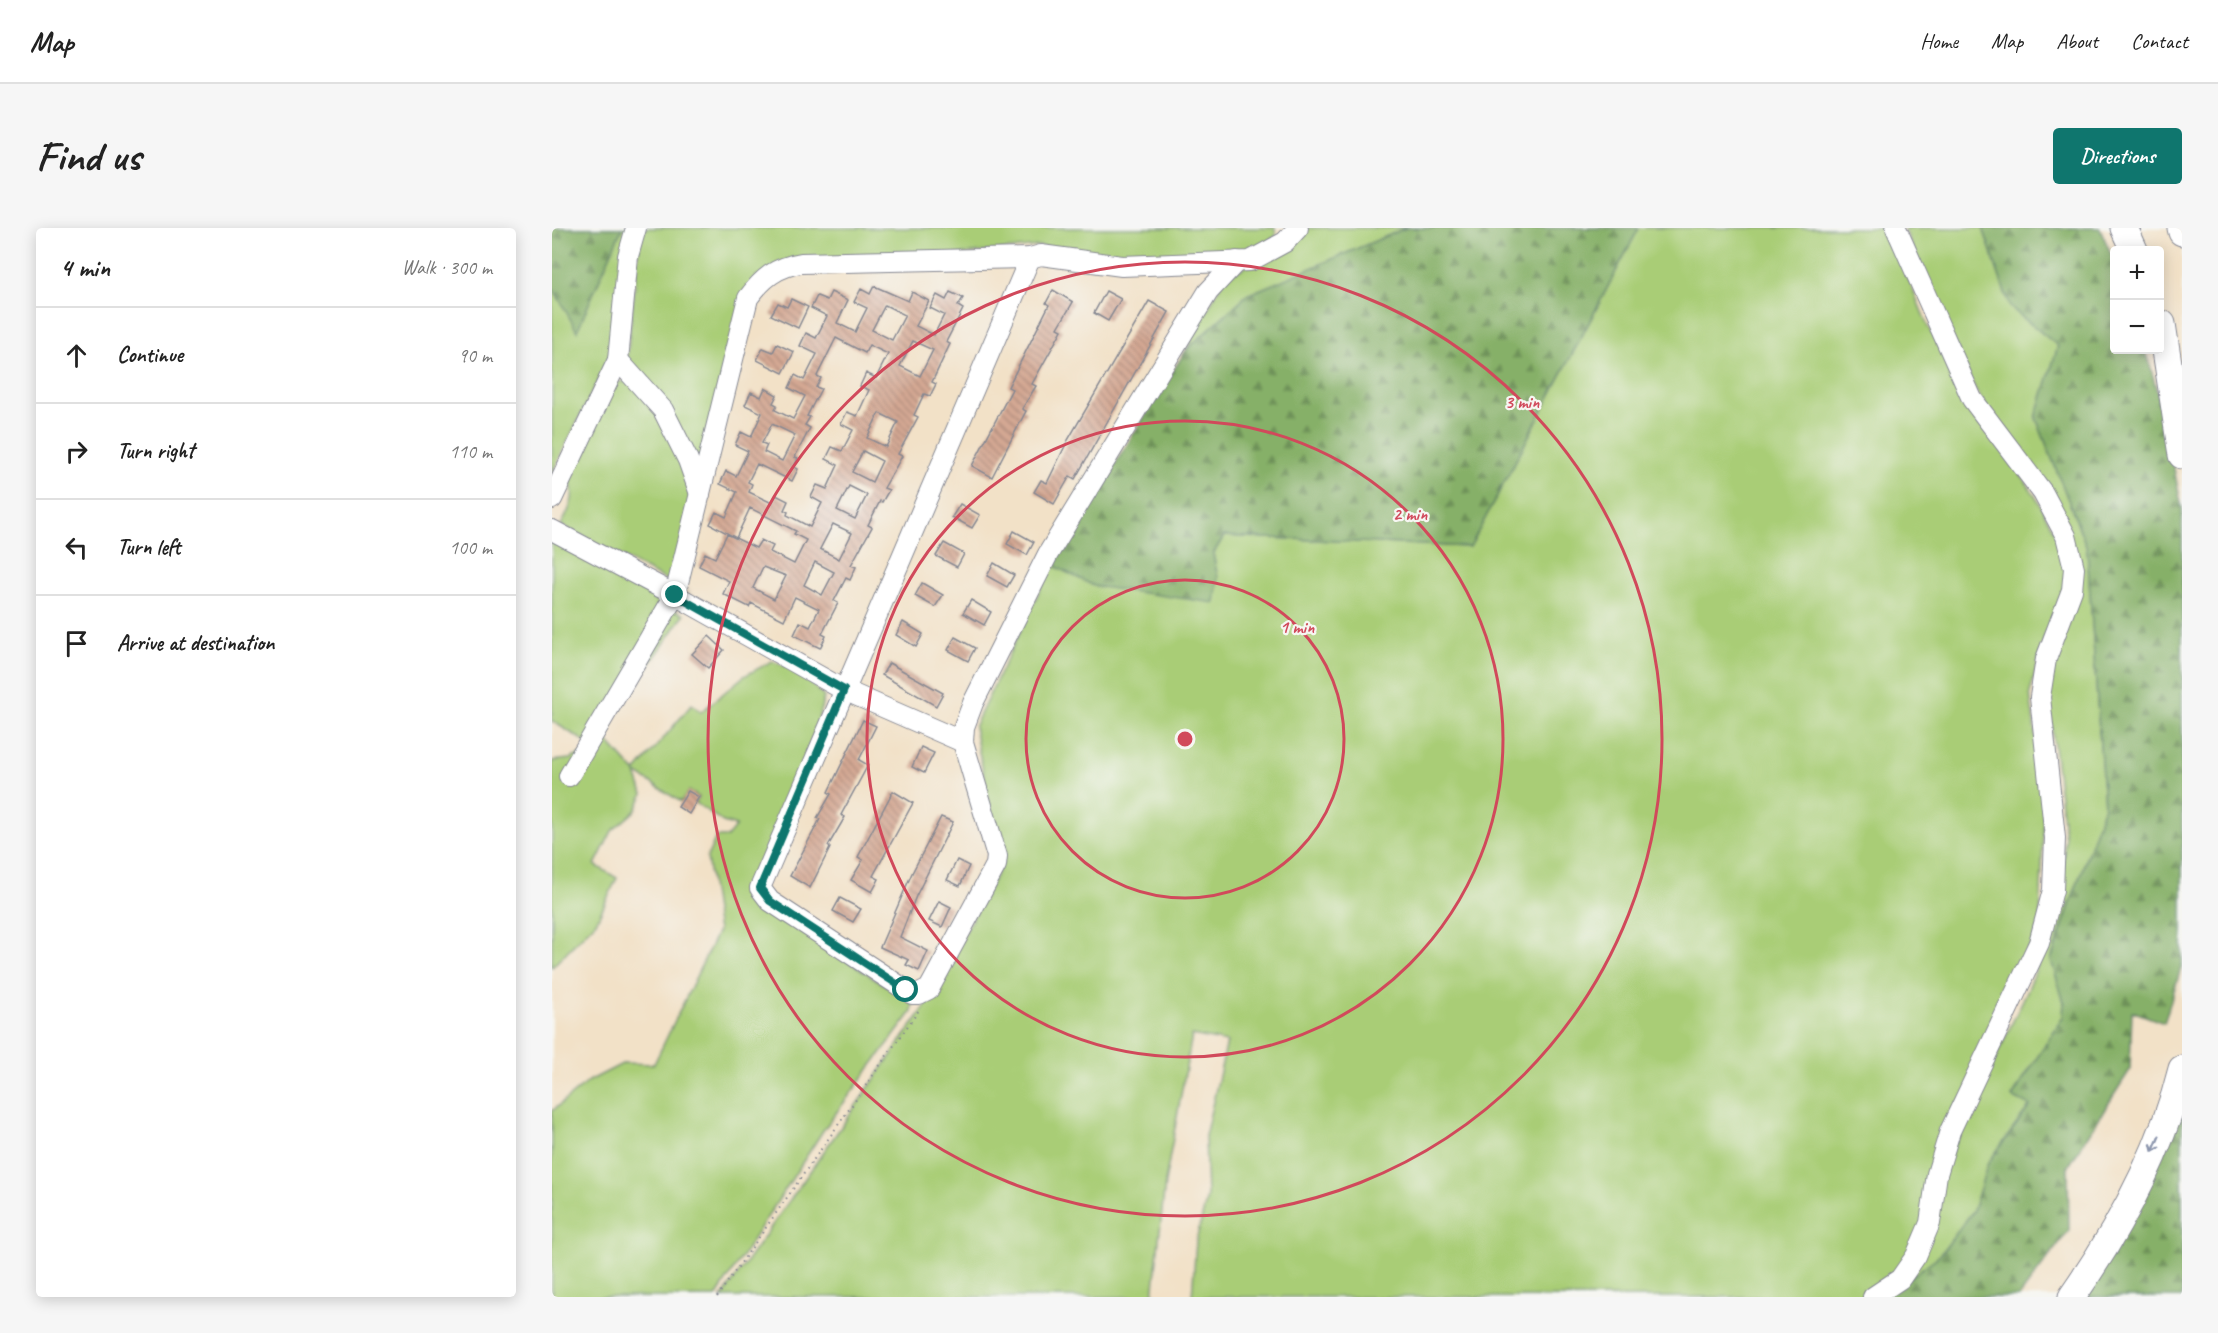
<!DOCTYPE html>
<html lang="en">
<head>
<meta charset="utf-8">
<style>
	body { margin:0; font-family:Caveat,sans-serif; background:#f6f6f6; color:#222 }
	.controls { position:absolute; right:18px; top:18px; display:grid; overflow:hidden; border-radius:6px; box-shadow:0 3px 15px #0003 }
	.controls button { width:54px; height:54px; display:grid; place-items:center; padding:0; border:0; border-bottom:2px solid #e0e0e0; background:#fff; color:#222; font:30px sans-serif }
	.stop { position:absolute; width:18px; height:18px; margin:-14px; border:4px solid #0f766e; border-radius:50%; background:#fff }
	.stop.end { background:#0f766e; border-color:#fff; box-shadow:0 2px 6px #0008 }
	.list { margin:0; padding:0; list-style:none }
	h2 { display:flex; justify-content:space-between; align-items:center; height:78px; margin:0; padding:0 24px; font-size:26px }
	h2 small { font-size:20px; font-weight:400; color:#767676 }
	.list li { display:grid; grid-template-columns:39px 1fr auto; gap:18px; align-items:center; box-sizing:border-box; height:96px; padding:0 24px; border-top:2px solid #e0e0e0 }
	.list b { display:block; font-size:22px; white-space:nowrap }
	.list em { font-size:20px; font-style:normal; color:#767676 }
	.icon { flex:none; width:33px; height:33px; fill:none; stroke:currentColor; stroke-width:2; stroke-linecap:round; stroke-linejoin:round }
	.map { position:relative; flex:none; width:1630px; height:1069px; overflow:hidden; border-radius:6px }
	header { display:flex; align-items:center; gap:36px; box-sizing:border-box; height:84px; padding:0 30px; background:#fff; border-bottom:2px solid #e0e0e0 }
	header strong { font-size:28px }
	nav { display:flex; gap:33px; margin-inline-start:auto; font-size:21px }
	.intro { display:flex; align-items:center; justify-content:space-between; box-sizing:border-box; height:144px; padding:0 36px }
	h1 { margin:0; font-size:42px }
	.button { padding:15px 27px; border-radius:6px; background:#0f766e; color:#fff; font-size:21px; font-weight:700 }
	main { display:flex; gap:36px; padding:0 36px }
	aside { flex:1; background:#fff; border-radius:6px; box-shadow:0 3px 15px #0003 }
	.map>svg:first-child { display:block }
	.grass { fill:#a9cd76; stroke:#627e6a; stroke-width:1.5 }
	.forest { fill:url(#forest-firs); stroke:#507062; stroke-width:1.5 }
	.building { fill:url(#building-back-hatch); fill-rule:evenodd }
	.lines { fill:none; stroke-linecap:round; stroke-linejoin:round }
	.minor-casing { stroke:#868892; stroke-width:22 }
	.highway-casing { stroke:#868892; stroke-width:29 }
	.path { stroke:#868892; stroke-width:2; stroke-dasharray:1.5 4.5; stroke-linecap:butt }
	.minor { stroke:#fff; stroke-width:20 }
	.highway { stroke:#fff; stroke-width:27 }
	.oneway { stroke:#8d97ae }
	.route { stroke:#0f766e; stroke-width:8 }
	.ring { fill:none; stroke:#d1495b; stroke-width:3 }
	.centre { fill:#d1495b; stroke:#f6f6f2; stroke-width:3 }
	.ring-label { font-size:18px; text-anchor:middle; font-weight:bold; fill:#d1495b; stroke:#f6f6f2; stroke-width:4.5; stroke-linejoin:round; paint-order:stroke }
</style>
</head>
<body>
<header>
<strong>Map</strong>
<nav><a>Home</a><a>Map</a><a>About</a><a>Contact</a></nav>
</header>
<div class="intro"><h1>Find us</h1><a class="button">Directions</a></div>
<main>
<aside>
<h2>4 min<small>Walk · 300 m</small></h2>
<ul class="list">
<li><svg class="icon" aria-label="ahead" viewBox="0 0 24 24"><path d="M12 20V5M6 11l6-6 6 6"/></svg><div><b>Continue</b></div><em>90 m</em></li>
<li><svg class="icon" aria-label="right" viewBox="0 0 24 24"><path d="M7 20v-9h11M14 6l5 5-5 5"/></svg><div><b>Turn right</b></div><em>110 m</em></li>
<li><svg class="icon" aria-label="left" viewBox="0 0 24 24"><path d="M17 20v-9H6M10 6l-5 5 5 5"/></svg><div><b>Turn left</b></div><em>100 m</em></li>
<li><svg class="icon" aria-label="arrive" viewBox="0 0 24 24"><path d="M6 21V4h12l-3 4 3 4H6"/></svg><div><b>Arrive at destination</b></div></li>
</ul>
</aside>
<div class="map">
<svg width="1630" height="1069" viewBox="0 0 1630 1069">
	<defs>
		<pattern id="forest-firs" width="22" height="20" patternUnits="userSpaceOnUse" patternTransform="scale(1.5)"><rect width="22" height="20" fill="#86b067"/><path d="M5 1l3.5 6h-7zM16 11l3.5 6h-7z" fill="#6d9058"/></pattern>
		<pattern id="building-back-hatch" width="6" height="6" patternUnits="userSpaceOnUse" patternTransform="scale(1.5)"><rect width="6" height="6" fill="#d4a893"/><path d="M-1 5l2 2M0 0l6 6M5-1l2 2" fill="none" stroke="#ab897b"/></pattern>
	</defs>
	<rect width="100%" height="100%" fill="#f6f6f2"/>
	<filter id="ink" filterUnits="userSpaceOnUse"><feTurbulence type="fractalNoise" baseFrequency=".0167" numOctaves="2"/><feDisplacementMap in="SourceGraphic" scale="12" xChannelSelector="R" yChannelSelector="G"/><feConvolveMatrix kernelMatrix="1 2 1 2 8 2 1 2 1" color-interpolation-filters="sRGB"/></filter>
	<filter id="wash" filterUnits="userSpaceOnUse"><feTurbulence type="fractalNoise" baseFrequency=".008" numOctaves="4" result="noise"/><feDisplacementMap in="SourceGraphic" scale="24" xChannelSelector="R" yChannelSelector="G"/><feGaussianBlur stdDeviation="1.35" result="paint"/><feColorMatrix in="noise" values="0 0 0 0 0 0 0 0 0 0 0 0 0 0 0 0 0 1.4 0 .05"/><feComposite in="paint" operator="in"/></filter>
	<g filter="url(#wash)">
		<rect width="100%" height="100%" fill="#f2e1c7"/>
		<g class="grass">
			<polygon points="70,0 78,0 60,124 0,245 0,58 25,102"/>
			<polygon points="89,0 723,0 724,8 694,28 567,31 487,18 206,48 147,247 75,130"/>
			<polygon points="757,0 854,0 695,67 634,122 673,49 735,18"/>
			<path d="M1087 0H1336L1376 99 1407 154 1482 266 1515 327V360L1492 410 1478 465 1492 573 1488 695 1462 757 1369 1007C1354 1039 1342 1054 1309 1069H640L644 1013 655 969 653 908 675 814 640 807 613 954 601 1069H170L373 779 450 636 422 499 500 337 543 358 666 350 661 326 672 308 918 319Z"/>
			<polygon points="1352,0 1431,0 1458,79 1506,118 1484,190 1535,320 1552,578 1499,731 1512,774 1511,789 1460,869 1478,878 1436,935 1421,983 1388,1027 1356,1051 1397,930 1476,761 1507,686 1513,611 1497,476 1498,432 1528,331 1423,161"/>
			<path d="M78 152C106 185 138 228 140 273 141 302 134 333 131 361L9 297C17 283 26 266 16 250L64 155Z"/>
			<path d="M0 310 132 387 49 506 83 544 140 476 149 484 192 448 220 433 248 444 272 469C256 536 227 595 197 657L223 686 361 775 360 784 272 901 164 1069H0V883L37 853 72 835 102 836 166 703 155 629 164 609H175L184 598 171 594 144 575 147 569 137 563 129 574 84 545 91 566 84 582 60 603 43 637 65 650 44 694 0 739V533L18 531 43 520 0 493Z"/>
		</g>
		<g class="forest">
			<polygon points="0,0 70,0 25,103 0,58"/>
			<polygon points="854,0 1087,0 918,319 672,308 661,326 666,350 663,375 542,358 500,337 634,122 695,67"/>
			<polygon points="1431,0 1548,0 1562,33 1562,122 1594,122 1612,190 1630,281 1630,737 1612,795 1580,783 1578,842 1516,939 1517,1002 1467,1069 1331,1069 1388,1027 1421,983 1436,935 1478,878 1460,869 1511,789 1512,774 1499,732 1552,578 1535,320 1484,190 1506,118 1458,79"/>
			<polygon points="1630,879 1630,1069 1534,1069"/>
		</g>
		<g id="blocks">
			<g class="building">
				<path d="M322 58 356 73 360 64 377 73 364 98 382 107 392 87 378 80 385 67 394 72 398 64 411 70 406 78 411 81 394 114 398 116 380 154 384 156 378 168 372 166 362 187 366 189 346 226 350 228 332 260 337 262 330 274 328 273 316 297 320 299 299 337 304 339 298 352 294 350 282 373 286 375 270 406 274 408 268 420 242 407 248 394 258 399 267 381 243 369 232 392 199 375 197 379 171 366 177 353 147 338 153 325 163 330 175 306 204 320 209 312 221 318 218 324 242 336 254 312 242 306 244 303 198 280 184 310 158 296 164 284 174 289 185 264 168 256 174 243 184 248 196 223 183 217 189 204 199 209 210 185 193 177 199 164 209 169 213 160 225 167 221 175 225 177 223 182 241 191 253 168 237 160 243 147 252 152 265 126 248 118 254 105 264 110 275 88 259 80 265 68 275 72 279 64 296 72 285 95 303 104 315 80 302 74 309 61 318 66ZM333 77 353 87 340 112 320 102ZM284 110 313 125 317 117 336 126 324 150 314 145 308 158 317 162 305 188 295 184 289 196 301 202 290 223 280 219 274 231 286 237 275 261 265 257 259 269 270 275 258 299 235 287 236 284 232 282 236 273 224 267 220 275 197 264 200 256 196 254 205 236 240 253 246 241 242 239 246 230 243 229 258 200 253 197 258 189 255 188 269 161 264 159 269 150 265 148ZM361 113 381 122 368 148 348 138ZM327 185 346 194 334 219 315 210ZM220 196 243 207 230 233 212 224 215 217 210 215ZM311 223 330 233 320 254 300 244ZM297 258 315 267 303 291 285 282ZM281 296 300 305 287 331 268 321ZM263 334 282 344 270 367 252 357ZM211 339 234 348 222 371 201 360Z"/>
				<polygon points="501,62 521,74 506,100 510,102 480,156 484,158 470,181 474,183 440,249 420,238 460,161 456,159 497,77 494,75"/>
				<polygon points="554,63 569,71 556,93 542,85"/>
				<polygon points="239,71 256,79 246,100 219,87 226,75 235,79"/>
				<polygon points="597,73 617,84 523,251 518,248 502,276 482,264 489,252 495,255 516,212"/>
				<polygon points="225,116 242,124 231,145 205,132 211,120 221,124"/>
				<polygon points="408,276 428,287 420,300 400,289"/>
				<polygon points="462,303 482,314 475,327 455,316"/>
				<polygon points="392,315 412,326 405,339 384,328"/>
				<polygon points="442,335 462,347 455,359 435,348"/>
				<polygon points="370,355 391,367 383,379 363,368"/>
				<polygon points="419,372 439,384 432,397 411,385"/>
				<polygon points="351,394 371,406 364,419 344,407"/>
				<polygon points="157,408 172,422 156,440 140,426"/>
				<polygon points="403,409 423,420 416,433 396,422"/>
				<polygon points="337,435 391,465 384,478 330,447"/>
				<polygon points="311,492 324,498 307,532 316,537 289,587 293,589 276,618 278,620 258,660 238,648 268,591 265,590 279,566 276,564"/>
				<polygon points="369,519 382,525 372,545 360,539"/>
				<polygon points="136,563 147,569 137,586 126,579"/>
				<polygon points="341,563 361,575 321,648 327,651 320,664 299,652 311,632 306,629"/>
				<polygon points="389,589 401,594 364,668 348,709 376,723 367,743 354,737 357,732 328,719 360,645"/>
				<polygon points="405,632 417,638 408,658 395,652"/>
				<polygon points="288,670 309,681 301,694 281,683"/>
				<polygon points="387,673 399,679 390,699 377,693"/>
			</g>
		</g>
	</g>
	<g filter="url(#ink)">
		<use href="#blocks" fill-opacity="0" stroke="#868892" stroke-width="1.5"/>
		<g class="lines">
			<g class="minor-casing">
				<g id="minor">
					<polyline points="478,30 208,660 218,673 360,766 367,766 377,761 444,637 445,628 411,514 412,499 421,475 496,326 656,64 685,33"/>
					<polyline points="66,132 111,182 136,232 148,266"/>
					<polyline points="0,271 66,132 76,28 84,0"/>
					<polyline points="0,302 123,367 292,462 411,514"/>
					<path d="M17 548 123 367 196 70C211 50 224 39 249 35L478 30 489 27 570 38 698 33 733 14 746 0"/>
					<polyline points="1321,1069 1348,1051 1364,1028 1378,995 1385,946 1398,903 1487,715 1501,662 1503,610 1488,469 1494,431 1520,362 1522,340 1514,308 1491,265 1420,171 1344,0"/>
				</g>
			</g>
			<g class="highway-casing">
				<g id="highway">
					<polyline points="1572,0 1582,22"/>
					<polyline points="1629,0 1630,4"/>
					<polyline points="1610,96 1630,227"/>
					<path d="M1520 1069C1567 1001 1610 922 1630 841"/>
				</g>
			</g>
			<polyline class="path" points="165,1069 367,782"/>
			<use href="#minor" class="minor"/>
			<use href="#highway" class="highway"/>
		</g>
		<defs><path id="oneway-shaft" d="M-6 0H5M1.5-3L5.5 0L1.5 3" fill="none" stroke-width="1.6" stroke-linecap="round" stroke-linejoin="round" transform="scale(1.5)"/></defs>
		<use class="oneway" href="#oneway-shaft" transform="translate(1604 916) rotate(113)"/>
	</g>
	<g class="lines" filter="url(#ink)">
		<polyline class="route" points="123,367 292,462 208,660 218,673 354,762"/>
	</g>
	<g class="ring">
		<circle cx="633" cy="511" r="159"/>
		<circle cx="633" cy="511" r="318"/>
		<circle cx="633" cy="511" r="477"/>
	</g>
	<circle cx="633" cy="511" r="9" class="centre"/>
	<g class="ring-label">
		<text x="970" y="180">3 min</text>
		<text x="858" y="292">2 min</text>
		<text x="745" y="405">1 min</text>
	</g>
</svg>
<div class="controls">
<button>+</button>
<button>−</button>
</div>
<div class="stop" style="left:354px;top:762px"></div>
<div class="stop end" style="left:123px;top:367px"></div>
</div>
</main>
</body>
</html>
